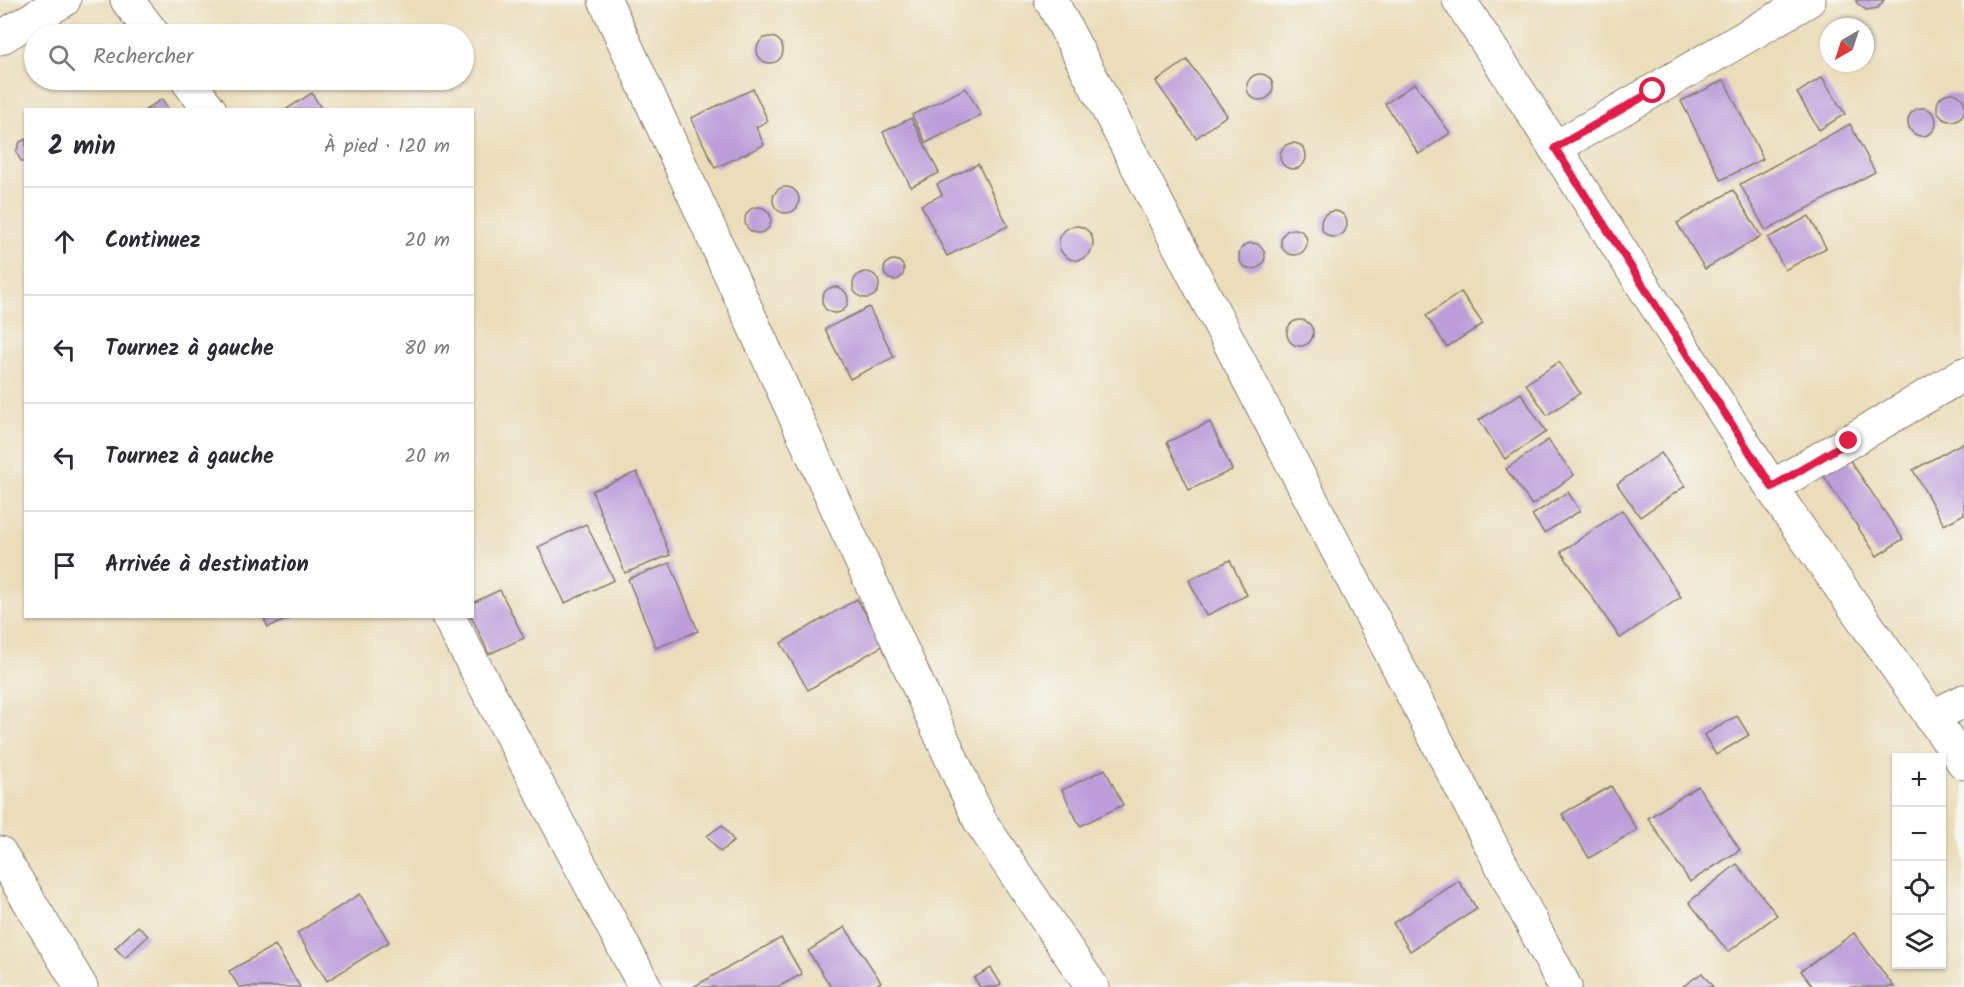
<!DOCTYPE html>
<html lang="fr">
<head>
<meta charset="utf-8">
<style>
	body { margin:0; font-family:Kalam,sans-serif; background:#f2f2f3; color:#2b2b33 }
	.controls { position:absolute; right:18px; bottom:18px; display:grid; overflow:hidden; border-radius:0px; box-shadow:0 2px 4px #0004 }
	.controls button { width:54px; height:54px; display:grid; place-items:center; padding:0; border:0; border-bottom:2px solid #e1e1e2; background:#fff; color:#2b2b33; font:30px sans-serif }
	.compass { position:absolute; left:1820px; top:18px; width:54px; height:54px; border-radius:50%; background:#fff; box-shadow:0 2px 4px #0004; rotate:219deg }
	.stop { position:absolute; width:18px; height:18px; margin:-14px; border:4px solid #e11d48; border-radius:50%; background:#fff }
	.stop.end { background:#e11d48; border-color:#fff; box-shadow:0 2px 6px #0008 }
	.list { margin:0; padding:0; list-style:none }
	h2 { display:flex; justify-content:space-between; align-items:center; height:78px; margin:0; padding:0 24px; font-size:26px }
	h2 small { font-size:20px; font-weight:400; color:#7c7c81 }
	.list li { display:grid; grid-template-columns:39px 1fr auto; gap:18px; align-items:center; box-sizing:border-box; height:108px; padding:0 24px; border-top:2px solid #e1e1e2 }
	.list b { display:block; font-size:22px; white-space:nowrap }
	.list em { font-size:20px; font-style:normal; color:#7c7c81 }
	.icon { flex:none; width:33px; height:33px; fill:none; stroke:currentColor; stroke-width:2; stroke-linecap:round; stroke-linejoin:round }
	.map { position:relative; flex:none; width:1964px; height:987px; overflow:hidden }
	.search { position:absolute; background:#fff; box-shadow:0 2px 4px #0004; left:24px; top:24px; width:450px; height:66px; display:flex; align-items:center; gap:15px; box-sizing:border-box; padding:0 21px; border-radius:33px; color:#7c7c81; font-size:22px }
	.panel { position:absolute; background:#fff; box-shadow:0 2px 4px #0004; left:24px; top:108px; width:450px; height:510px; border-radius:0px }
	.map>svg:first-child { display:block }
	.building { fill:#bc9dda }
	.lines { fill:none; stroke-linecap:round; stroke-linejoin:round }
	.minor-casing { stroke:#847c6a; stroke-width:35 }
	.minor { stroke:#fff; stroke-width:33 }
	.route { stroke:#e11d48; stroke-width:8 }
</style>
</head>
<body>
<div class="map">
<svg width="1964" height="987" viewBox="0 0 1964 987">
	<rect width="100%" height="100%" fill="#f6f6f2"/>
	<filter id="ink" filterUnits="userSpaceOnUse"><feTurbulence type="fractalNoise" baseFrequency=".0167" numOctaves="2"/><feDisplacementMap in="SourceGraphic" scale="12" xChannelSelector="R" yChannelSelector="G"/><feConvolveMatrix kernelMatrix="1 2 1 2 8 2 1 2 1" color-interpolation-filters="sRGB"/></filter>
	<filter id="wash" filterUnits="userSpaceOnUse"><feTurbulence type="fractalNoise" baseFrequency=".008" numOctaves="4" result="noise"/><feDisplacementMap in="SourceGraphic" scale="24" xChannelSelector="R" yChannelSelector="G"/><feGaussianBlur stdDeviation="1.35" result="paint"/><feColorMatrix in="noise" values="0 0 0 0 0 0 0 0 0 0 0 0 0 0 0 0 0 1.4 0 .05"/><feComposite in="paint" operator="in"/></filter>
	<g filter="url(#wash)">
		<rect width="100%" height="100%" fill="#ebddb9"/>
		<g id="blocks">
			<g class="building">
				<polygon points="1856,0 1884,0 1878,8 1866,10 1857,3"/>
				<circle cx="770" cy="50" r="13"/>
				<polygon points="1187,60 1227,115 1196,138 1156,82"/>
				<circle cx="1260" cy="87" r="13"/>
				<polygon points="1822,77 1845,114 1819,130 1797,93"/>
				<polygon points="1724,80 1763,159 1721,180 1681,101"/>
				<polygon points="1415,83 1450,133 1419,154 1385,104"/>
				<polygon points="966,88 981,115 926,143 912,115"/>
				<polygon points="753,89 768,121 756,127 764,145 715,168 691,118"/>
				<circle cx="1951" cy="107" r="14"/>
				<polygon points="312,93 322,110 285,110"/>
				<polygon points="162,99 169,110 145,110"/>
				<circle cx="1922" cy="122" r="14"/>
				<polygon points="911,118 939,173 911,187 883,132"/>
				<polygon points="1850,124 1875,172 1766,231 1740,184"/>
				<polygon points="26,139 26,163 21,161 16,152 20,142"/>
				<circle cx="1293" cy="156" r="13"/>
				<polygon points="978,164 1008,226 947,256 921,205 942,195 937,184"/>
				<circle cx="786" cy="200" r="13"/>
				<polygon points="1733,190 1761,236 1705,269 1677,223"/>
				<circle cx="758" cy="220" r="13"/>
				<circle cx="1334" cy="224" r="13"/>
				<polygon points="1809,216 1826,248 1785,270 1768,238"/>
				<circle cx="1076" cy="243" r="17"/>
				<circle cx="1294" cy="242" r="13"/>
				<circle cx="1252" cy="256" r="13"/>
				<circle cx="894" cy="270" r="10"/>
				<circle cx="866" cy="285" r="13"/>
				<circle cx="835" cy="300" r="13"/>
				<polygon points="1461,292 1483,324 1447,347 1426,316"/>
				<polygon points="869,307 894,357 850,379 825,329"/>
				<circle cx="1300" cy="333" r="13"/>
				<polygon points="1559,362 1580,393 1547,415 1526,384"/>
				<polygon points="1521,393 1546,432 1505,459 1479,420"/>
				<polygon points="1210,422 1232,470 1189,490 1167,442"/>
				<polygon points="1548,440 1574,475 1532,505 1506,469"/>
				<polygon points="1964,442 1964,514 1944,525 1913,470"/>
				<polygon points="1661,453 1685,486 1640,517 1617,484"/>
				<polygon points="1845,453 1903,539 1877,556 1820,470"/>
				<polygon points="637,472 670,555 625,573 592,491"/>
				<polygon points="1568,492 1580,511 1544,533 1532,515"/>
				<polygon points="1622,510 1681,597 1620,638 1561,552"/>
				<polygon points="586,524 614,580 565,603 538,547"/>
				<polygon points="1230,560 1247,595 1206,616 1189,580"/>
				<polygon points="670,563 698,631 656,648 628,579"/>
				<polygon points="500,590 524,638 489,654 471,616 472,616 472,603"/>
				<polygon points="857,599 884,645 808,690 781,643"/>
				<polygon points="263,616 294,616 294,617 268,627"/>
				<polygon points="1737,716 1749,735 1716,755 1704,735"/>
				<polygon points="1105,769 1123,805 1080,826 1062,790"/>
				<polygon points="1611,786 1637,830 1589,858 1562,814"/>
				<polygon points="1698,786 1740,850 1690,882 1648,818"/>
				<polygon points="722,825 734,841 720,852 707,836"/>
				<polygon points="1737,864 1777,915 1728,952 1689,902"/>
				<polygon points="1459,881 1477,909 1410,951 1393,923"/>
				<polygon points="360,894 389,942 327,981 297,933"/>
				<polygon points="138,926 148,936 125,958 115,948"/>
				<polygon points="845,927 881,982 873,987 831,987 808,951"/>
				<polygon points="1854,933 1894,987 1813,987 1801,971"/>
				<polygon points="781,938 802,974 778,987 693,987"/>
				<polygon points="275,945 300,987 239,987 229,971"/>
				<polygon points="991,968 1001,984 997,987 980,987 974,978"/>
				<polygon points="1702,973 1713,987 1682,987"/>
			</g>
		</g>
	</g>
	<g filter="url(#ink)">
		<use href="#blocks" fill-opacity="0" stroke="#847c6a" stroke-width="1.5"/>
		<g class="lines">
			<g class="minor-casing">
				<g id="minor">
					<polyline points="127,0 153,34"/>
					<polyline points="605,0 980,821 1092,987"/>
					<polyline points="1051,0 1565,987"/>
					<polyline points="1459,0 1511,79 1789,514 1964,763"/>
					<polyline points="0,38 64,0"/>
					<polyline points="187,80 210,110"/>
					<polyline points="1555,148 1809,0"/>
					<polyline points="1772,487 1964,374"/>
					<polyline points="448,616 645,987"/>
					<polyline points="1931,717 1964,701"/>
					<polyline points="0,853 81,987"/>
				</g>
			</g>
			<use href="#minor" class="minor"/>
		</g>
	</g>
	<g class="lines" filter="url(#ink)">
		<polyline class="route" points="1653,91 1555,148 1772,487 1849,441"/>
	</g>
</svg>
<div class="controls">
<button>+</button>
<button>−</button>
<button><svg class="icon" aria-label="locate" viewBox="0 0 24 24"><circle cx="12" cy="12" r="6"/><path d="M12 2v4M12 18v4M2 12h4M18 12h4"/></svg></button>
<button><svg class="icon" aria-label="layers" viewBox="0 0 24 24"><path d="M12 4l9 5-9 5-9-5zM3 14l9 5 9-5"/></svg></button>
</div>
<svg class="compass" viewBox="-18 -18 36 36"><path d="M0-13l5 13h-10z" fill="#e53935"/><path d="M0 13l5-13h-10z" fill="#7c7c81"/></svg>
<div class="stop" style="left:1653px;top:91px"></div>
<div class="stop end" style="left:1849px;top:441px"></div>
<div class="search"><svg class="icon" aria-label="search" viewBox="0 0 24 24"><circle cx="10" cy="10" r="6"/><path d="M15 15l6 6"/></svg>Rechercher</div>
<section class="panel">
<h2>2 min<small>À pied · 120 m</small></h2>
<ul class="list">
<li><svg class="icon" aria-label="ahead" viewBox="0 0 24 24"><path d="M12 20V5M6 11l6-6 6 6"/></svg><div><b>Continuez</b></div><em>20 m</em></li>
<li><svg class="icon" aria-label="left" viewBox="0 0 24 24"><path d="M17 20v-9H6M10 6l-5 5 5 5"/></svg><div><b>Tournez à gauche</b></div><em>80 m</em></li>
<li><svg class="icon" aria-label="left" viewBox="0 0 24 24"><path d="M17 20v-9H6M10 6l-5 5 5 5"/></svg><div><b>Tournez à gauche</b></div><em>20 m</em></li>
<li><svg class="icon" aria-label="arrive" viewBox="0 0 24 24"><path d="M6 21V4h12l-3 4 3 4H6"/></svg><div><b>Arrivée à destination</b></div></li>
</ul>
</section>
</div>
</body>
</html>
